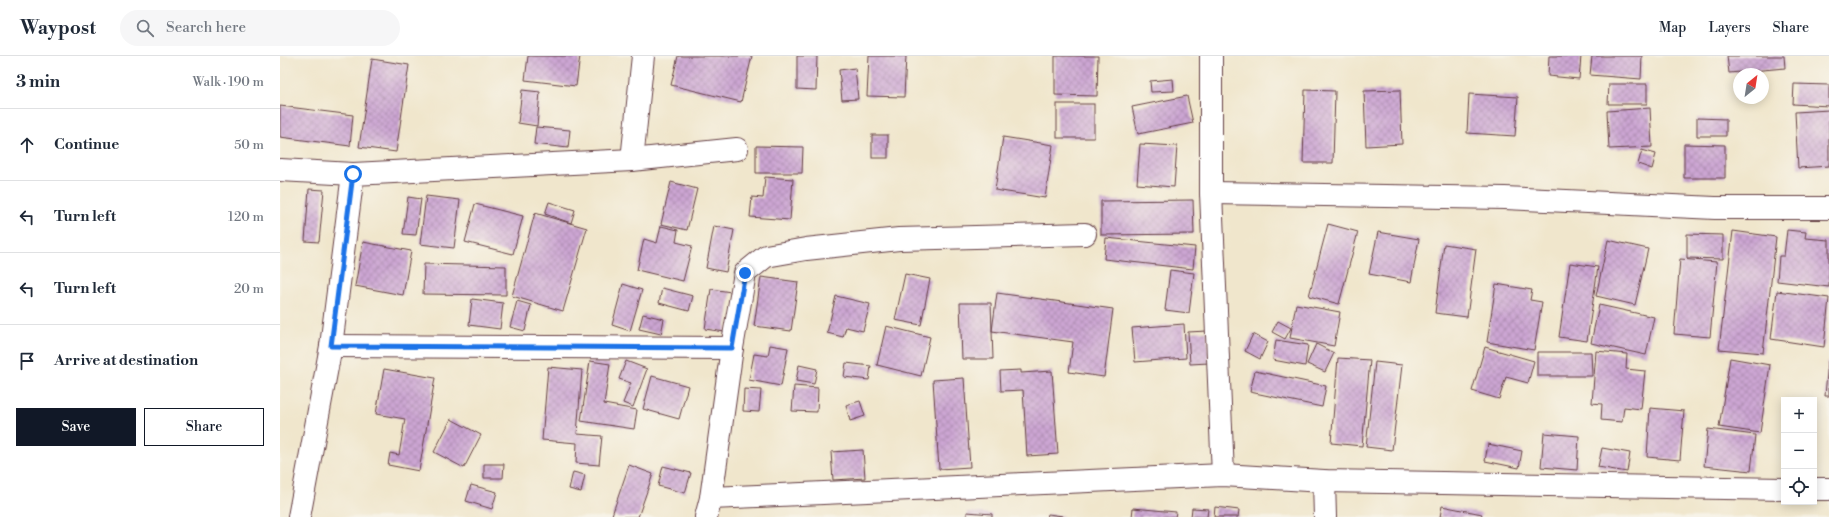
<!DOCTYPE html>
<html lang="en">
<head>
<meta charset="utf-8">
<style>
	body { margin:0; font-family:"Libre Bodoni",serif; background:#f6f6f7; color:#1f2937 }
	.controls { position:absolute; right:12px; bottom:12px; display:grid; overflow:hidden; border-radius:0px; box-shadow:0 2px 10px #0003 }
	.controls button { width:36px; height:36px; display:grid; place-items:center; padding:0; border:0; border-bottom:1px solid #e0e1e3; background:#fff; color:#1f2937; font:20px sans-serif }
	.compass { position:absolute; left:1453px; top:12px; width:36px; height:36px; border-radius:50%; background:#fff; box-shadow:0 2px 10px #0003; rotate:30deg }
	.stop { position:absolute; width:12px; height:12px; margin:-9px; border:3px solid #1a73e8; border-radius:50%; background:#fff }
	.stop.end { background:#1a73e8; border-color:#fff; box-shadow:0 1px 4px #0008 }
	.list { margin:0; padding:0; list-style:none }
	h2 { display:flex; justify-content:space-between; align-items:center; height:52px; margin:0; padding:0 16px; font-size:17px }
	h2 small { font-size:13px; font-weight:400; color:#747a83 }
	.list li { display:grid; grid-template-columns:26px 1fr auto; gap:12px; align-items:center; box-sizing:border-box; height:72px; padding:0 16px; border-top:1px solid #e0e1e3 }
	.list b { display:block; font-size:15px; white-space:nowrap }
	.list em { font-size:13px; font-style:normal; color:#747a83 }
	.actions { display:flex; gap:8px; padding:12px 16px }
	.actions a { flex:1; padding:9px 0; border:1px solid #111827; border-radius:0px; text-align:center; font-size:14px; color:#111827 }
	.actions .main { background:#111827; color:#fff }
	.icon { flex:none; width:22px; height:22px; fill:none; stroke:currentColor; stroke-width:2; stroke-linecap:round; stroke-linejoin:round }
	.map { position:relative; flex:none; width:1549px; height:461px; overflow:hidden }
	header { display:flex; align-items:center; gap:24px; box-sizing:border-box; height:56px; padding:0 20px; background:#fff; border-bottom:1px solid #e0e1e3 }
	header strong { font-size:19px }
	nav { display:flex; gap:22px; margin-inline-start:auto; font-size:14px }
	.search { width:280px; height:36px; background:#f6f6f7; display:flex; align-items:center; gap:10px; box-sizing:border-box; padding:0 14px; border-radius:22px; color:#747a83; font-size:15px }
	main { display:flex }
	aside { flex:1; background:#fff }
	.map>svg:first-child { display:block }
	.building { fill:url(#building-cross-hatch) }
	.lines { fill:none; stroke-linecap:round; stroke-linejoin:round }
	.street-casing { stroke:#633d43; stroke-width:24 }
	.street { stroke:#fff; stroke-width:22 }
	.route { stroke:#1a73e8; stroke-width:5 }
</style>
</head>
<body>
<header>
<strong>Waypost</strong>
<div class="search"><svg class="icon" aria-label="search" viewBox="0 0 24 24"><circle cx="10" cy="10" r="6"/><path d="M15 15l6 6"/></svg>Search here</div>
<nav><a>Map</a><a>Layers</a><a>Share</a></nav>
</header>
<main>
<aside>
<h2>3 min<small>Walk · 190 m</small></h2>
<ul class="list">
<li><svg class="icon" aria-label="ahead" viewBox="0 0 24 24"><path d="M12 20V5M6 11l6-6 6 6"/></svg><div><b>Continue</b></div><em>50 m</em></li>
<li><svg class="icon" aria-label="left" viewBox="0 0 24 24"><path d="M17 20v-9H6M10 6l-5 5 5 5"/></svg><div><b>Turn left</b></div><em>120 m</em></li>
<li><svg class="icon" aria-label="left" viewBox="0 0 24 24"><path d="M17 20v-9H6M10 6l-5 5 5 5"/></svg><div><b>Turn left</b></div><em>20 m</em></li>
<li><svg class="icon" aria-label="arrive" viewBox="0 0 24 24"><path d="M6 21V4h12l-3 4 3 4H6"/></svg><div><b>Arrive at destination</b></div></li>
</ul>
<div class="actions"><a class="main">Save</a><a>Share</a></div>
</aside>
<div class="map">
<svg width="1549" height="461" viewBox="0 0 1549 461">
	<defs>
		<pattern id="building-cross-hatch" width="8" height="8" patternUnits="userSpaceOnUse"><rect width="8" height="8" fill="#cca6d3"/><path d="M0 0l8 8M0 8l8-8" fill="none" stroke="#a887ab"/></pattern>
	</defs>
	<rect width="100%" height="100%" fill="#f7f3e8"/>
	<filter id="ink" filterUnits="userSpaceOnUse"><feTurbulence type="fractalNoise" baseFrequency=".025" numOctaves="2"/><feDisplacementMap in="SourceGraphic" scale="8" xChannelSelector="R" yChannelSelector="G"/><feConvolveMatrix kernelMatrix="1 2 1 2 8 2 1 2 1" color-interpolation-filters="sRGB"/></filter>
	<filter id="wash" filterUnits="userSpaceOnUse"><feTurbulence type="fractalNoise" baseFrequency=".012" numOctaves="4" result="noise"/><feDisplacementMap in="SourceGraphic" scale="16" xChannelSelector="R" yChannelSelector="G"/><feGaussianBlur stdDeviation="0.9" result="paint"/><feColorMatrix in="noise" values="0 0 0 0 0 0 0 0 0 0 0 0 0 0 0 0 0 1.4 0 .05"/><feComposite in="paint" operator="in"/></filter>
	<g filter="url(#wash)">
		<rect width="100%" height="100%" fill="#f0e6cc"/>
		<g id="blocks">
			<g class="building">
				<polygon points="248,0 300,0 296,30 245,24"/>
				<polygon points="398,0 472,0 461,46 391,29"/>
				<polygon points="517,0 537,0 536,34 517,33"/>
				<polygon points="589,0 626,0 624,41 587,40"/>
				<polygon points="775,0 818,0 817,40 775,39"/>
				<polygon points="1269,0 1301,0 1299,23 1268,20"/>
				<polygon points="1312,0 1362,0 1361,23 1310,19"/>
				<polygon points="1447,0 1504,0 1505,12 1449,17"/>
				<polygon points="92,3 129,9 116,96 79,91"/>
				<polygon points="575,12 578,43 562,44 559,14"/>
				<polygon points="893,23 894,35 871,36 870,25"/>
				<polygon points="1329,28 1367,28 1367,48 1328,48"/>
				<polygon points="1514,28 1549,29 1549,50 1513,48"/>
				<polygon points="242,34 260,36 257,70 238,67"/>
				<polygon points="1025,34 1055,35 1053,107 1023,107"/>
				<polygon points="1120,34 1122,88 1086,90 1084,35"/>
				<polygon points="1189,38 1238,41 1235,80 1187,77"/>
				<polygon points="907,40 913,67 858,78 852,51"/>
				<rect x="777" y="48" width="37" height="34"/>
				<polygon points="0,50 73,59 70,90 0,81"/>
				<polygon points="1370,52 1372,91 1329,93 1327,55"/>
				<polygon points="1549,54 1549,110 1518,112 1515,56"/>
				<polygon points="1417,62 1446,63 1446,80 1417,80"/>
				<polygon points="256,71 290,74 288,92 254,88"/>
				<rect x="592" y="79" width="16" height="23"/>
				<polygon points="723,81 773,89 765,142 715,134"/>
				<polygon points="860,88 897,90 894,131 857,128"/>
				<polygon points="1404,88 1445,89 1445,122 1404,122"/>
				<polygon points="476,90 523,91 522,117 476,117"/>
				<polygon points="1362,94 1376,98 1372,113 1358,108"/>
				<polygon points="485,121 513,123 510,164 470,161 472,141 483,142"/>
				<polygon points="391,126 417,133 407,174 381,168"/>
				<polygon points="29,133 44,134 39,186 25,185"/>
				<polygon points="146,140 180,144 174,192 140,188"/>
				<polygon points="128,141 141,143 136,179 123,178"/>
				<polygon points="913,144 914,178 821,179 821,145"/>
				<polygon points="269,146 295,154 291,167 265,158"/>
				<polygon points="195,148 243,160 233,198 185,186"/>
				<polygon points="255,157 307,172 283,255 232,240"/>
				<polygon points="1048,168 1078,176 1059,248 1029,240"/>
				<polygon points="381,170 398,174 396,186 412,190 403,225 357,214 364,183 377,187"/>
				<polygon points="434,170 454,174 446,216 426,212"/>
				<polygon points="1507,174 1526,176 1525,182 1549,184 1549,231 1497,225 1499,200 1504,200"/>
				<polygon points="1453,175 1496,181 1483,297 1439,293"/>
				<polygon points="1098,176 1139,183 1131,226 1089,218"/>
				<polygon points="1407,178 1443,179 1443,203 1407,202"/>
				<polygon points="826,182 915,191 913,213 824,203"/>
				<polygon points="1328,184 1368,193 1355,249 1316,240"/>
				<polygon points="83,186 131,195 123,239 75,230"/>
				<polygon points="1164,188 1196,193 1187,261 1155,257"/>
				<polygon points="1400,203 1437,206 1430,281 1394,278"/>
				<polygon points="1290,207 1318,211 1307,285 1279,281"/>
				<polygon points="144,208 226,210 226,239 143,238"/>
				<polygon points="890,214 914,217 909,257 885,254"/>
				<polygon points="625,218 650,223 641,269 615,264"/>
				<polygon points="481,221 518,226 511,275 474,270"/>
				<polygon points="343,228 362,234 350,275 332,269"/>
				<polygon points="1216,228 1252,234 1250,244 1262,246 1254,294 1207,286"/>
				<polygon points="382,232 413,240 409,255 379,247"/>
				<polygon points="431,233 451,236 445,276 425,273"/>
				<polygon points="1497,235 1549,242 1544,291 1491,283"/>
				<polygon points="717,237 833,253 824,321 789,316 793,286 712,275"/>
				<polygon points="556,240 590,248 583,275 566,271 563,281 547,277"/>
				<polygon points="192,243 223,247 220,273 189,269"/>
				<polygon points="237,245 251,249 245,275 230,271"/>
				<polygon points="680,247 711,247 713,303 682,303"/>
				<polygon points="1016,248 1060,256 1054,290 1010,282"/>
				<polygon points="1319,249 1374,261 1366,299 1311,287"/>
				<polygon points="363,258 384,263 381,278 359,273"/>
				<polygon points="998,265 1011,272 1005,283 992,276"/>
				<polygon points="904,268 906,302 855,306 852,272"/>
				<polygon points="606,270 650,281 641,320 597,309"/>
				<polygon points="927,275 929,307 910,308 908,276"/>
				<polygon points="973,278 988,286 980,303 965,295"/>
				<polygon points="996,284 1028,289 1025,310 993,304"/>
				<polygon points="1036,288 1054,297 1045,316 1027,308"/>
				<polygon points="490,289 508,292 501,330 469,324 474,298 488,300"/>
				<polygon points="1205,291 1254,305 1248,327 1226,321 1219,343 1192,335"/>
				<polygon points="1316,295 1347,298 1346,313 1365,315 1361,353 1344,351 1342,366 1321,364 1322,348 1312,347"/>
				<polygon points="1257,296 1311,296 1312,320 1257,320"/>
				<polygon points="1058,302 1090,304 1082,390 1051,387"/>
				<polygon points="1450,302 1490,309 1480,377 1439,371"/>
				<polygon points="310,305 330,308 324,348 357,354 354,373 301,365"/>
				<polygon points="346,305 367,313 353,351 343,347 351,327 339,323"/>
				<polygon points="1548,305 1549,305 1549,340 1545,340"/>
				<polygon points="1095,306 1122,309 1112,394 1086,391"/>
				<polygon points="566,307 591,310 589,324 564,321"/>
				<polygon points="519,309 537,313 534,328 516,325"/>
				<polygon points="268,311 302,314 297,378 322,380 319,409 296,407 297,387 262,384"/>
				<polygon points="104,313 155,322 139,415 108,409 110,397 119,399 125,363 96,358"/>
				<polygon points="741,314 741,317 772,315 778,398 747,400 743,334 721,335 720,315"/>
				<polygon points="975,315 1046,330 1042,351 970,336"/>
				<polygon points="372,320 408,330 399,363 363,353"/>
				<polygon points="684,322 690,411 659,413 653,324"/>
				<polygon points="514,330 538,332 537,356 512,355"/>
				<polygon points="464,333 481,334 479,356 463,355"/>
				<polygon points="580,345 585,360 570,365 566,349"/>
				<polygon points="1370,352 1404,355 1400,404 1367,401"/>
				<polygon points="171,363 201,379 184,412 154,396"/>
				<polygon points="1428,373 1475,379 1471,415 1424,410"/>
				<polygon points="1264,377 1299,380 1297,414 1261,411"/>
				<polygon points="1208,388 1242,395 1239,412 1205,405"/>
				<polygon points="1322,392 1350,397 1347,416 1318,411"/>
				<polygon points="583,394 585,422 553,424 551,396"/>
				<polygon points="204,408 224,408 223,422 204,422"/>
				<polygon points="349,409 373,418 358,461 337,461 332,459"/>
				<polygon points="383,410 411,417 405,437 378,430"/>
				<polygon points="293,416 305,419 301,436 289,433"/>
				<polygon points="191,429 217,436 212,453 186,445"/>
				<polygon points="1162,450 1202,458 1201,461 1160,461"/>
				<polygon points="935,451 959,454 958,461 934,461"/>
				<polygon points="853,452 896,456 895,461 852,461"/>
				<polygon points="912,452 928,453 927,461 911,461"/>
				<polygon points="687,456 712,458 712,461 687,461"/>
				<polygon points="768,458 783,460 783,461 767,461"/>
			</g>
		</g>
	</g>
	<g filter="url(#ink)">
		<use href="#blocks" fill-opacity="0" stroke="#633d43" stroke-width="1"/>
		<g class="lines">
			<g class="street-casing">
				<g id="street">
					<polyline points="931,0 931,137 943,419"/>
					<polyline points="352,104 363,0"/>
					<polyline points="0,114 73,118"/>
					<polyline points="931,137 1225,142 1435,152 1549,152"/>
					<polyline points="51,290 452,292"/>
					<polyline points="1044,425 1045,461"/>
					<polyline points="1534,433 1549,433"/>
					<polyline points="431,442 943,419 1044,425 1504,433"/>
					<polyline points="19,461 51,290 73,118 352,104 457,93"/>
					<polyline points="426,461 431,442 452,292 465,217 486,200 526,193 619,183 805,178"/>
				</g>
			</g>
			<use href="#street" class="street"/>
		</g>
	</g>
	<g class="lines" filter="url(#ink)">
		<polyline class="route" points="73,118 51,290 452,292 465,217"/>
	</g>
</svg>
<div class="controls">
<button>+</button>
<button>−</button>
<button><svg class="icon" aria-label="locate" viewBox="0 0 24 24"><circle cx="12" cy="12" r="6"/><path d="M12 2v4M12 18v4M2 12h4M18 12h4"/></svg></button>
</div>
<svg class="compass" viewBox="-18 -18 36 36"><path d="M0-13l5 13h-10z" fill="#e53935"/><path d="M0 13l5-13h-10z" fill="#747a83"/></svg>
<div class="stop" style="left:73px;top:118px"></div>
<div class="stop end" style="left:465px;top:217px"></div>
</div>
</main>
</body>
</html>
